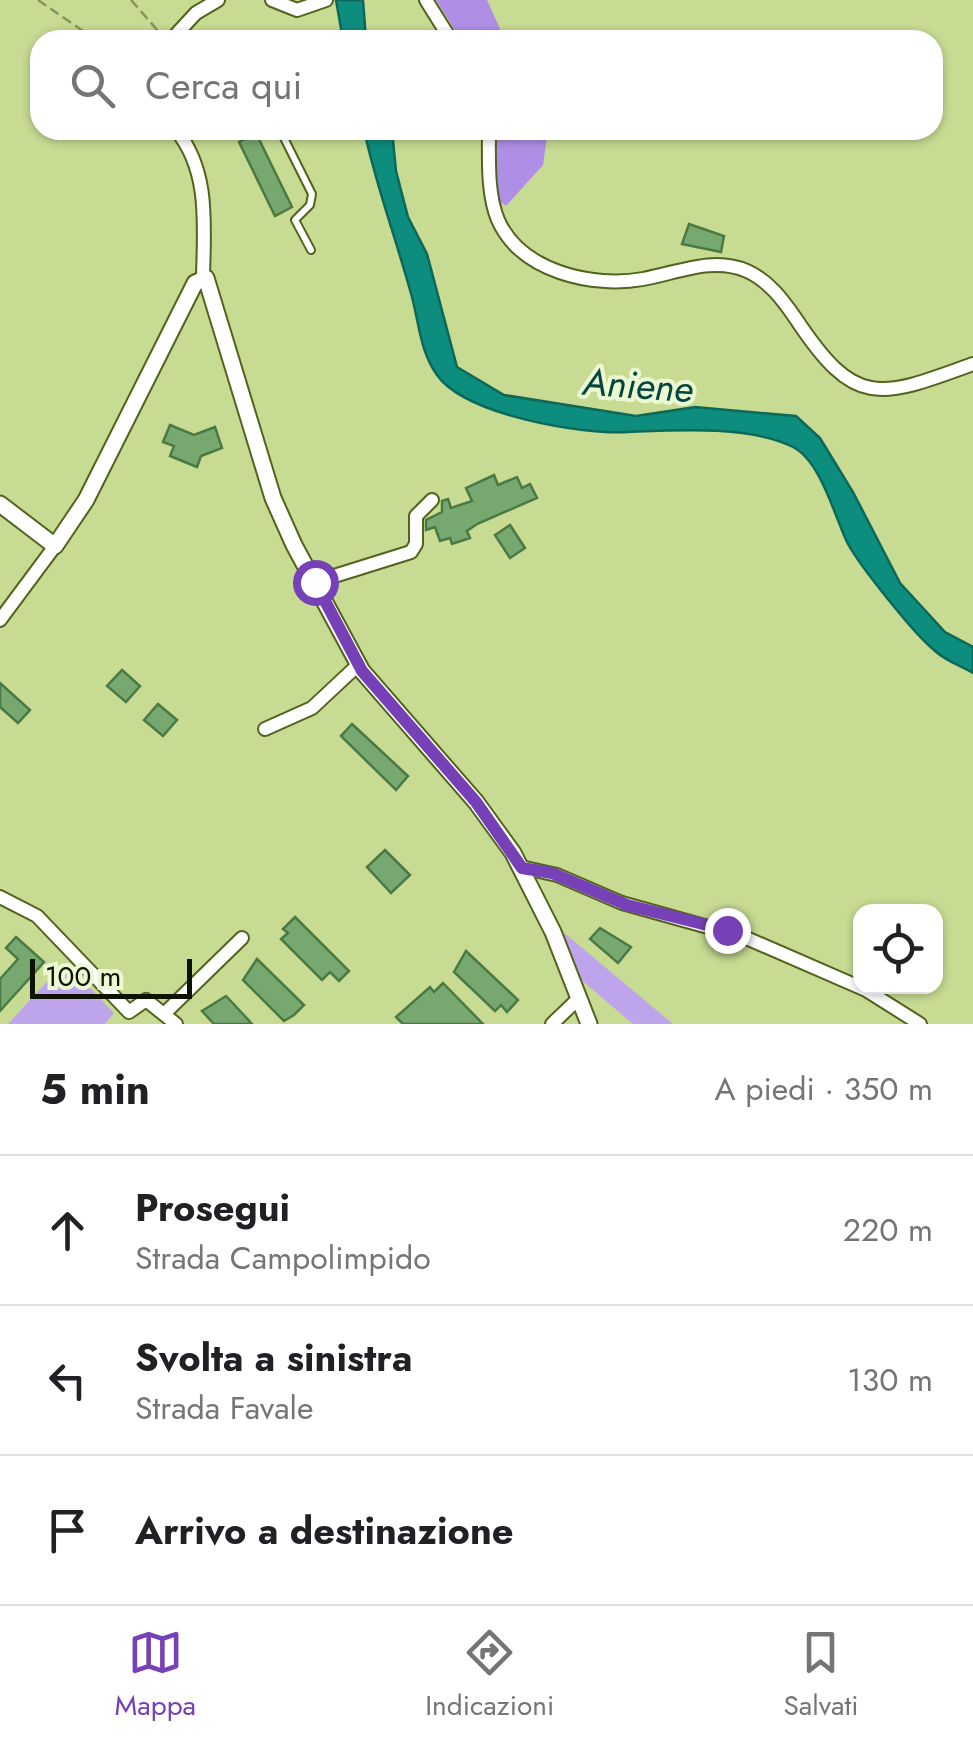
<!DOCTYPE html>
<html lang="it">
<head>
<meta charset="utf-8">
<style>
	body { margin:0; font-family:Jost,sans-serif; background:#f6f6f6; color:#202124 }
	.controls { position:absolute; right:30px; bottom:30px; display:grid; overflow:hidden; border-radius:20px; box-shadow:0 2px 8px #0004 }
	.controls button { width:90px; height:90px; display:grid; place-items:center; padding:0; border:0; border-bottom:2px solid #e0e0e0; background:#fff; color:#202124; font:50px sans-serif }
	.scale { position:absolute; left:30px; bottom:25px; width:162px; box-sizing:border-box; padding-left:10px; border:5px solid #0d1300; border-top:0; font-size:28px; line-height:35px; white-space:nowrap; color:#0d1300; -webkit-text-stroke:8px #ecf7d3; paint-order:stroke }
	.stop { position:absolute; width:30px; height:30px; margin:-22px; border:8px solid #7641b7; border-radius:50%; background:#fff }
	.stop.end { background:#7641b7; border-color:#fff; box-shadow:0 2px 10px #0008 }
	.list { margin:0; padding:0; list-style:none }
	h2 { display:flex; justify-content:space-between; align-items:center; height:130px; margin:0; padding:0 40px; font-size:42px }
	h2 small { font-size:32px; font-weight:400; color:#757577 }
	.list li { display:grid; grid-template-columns:65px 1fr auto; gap:30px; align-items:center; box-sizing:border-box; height:150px; padding:0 40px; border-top:2px solid #e0e0e0 }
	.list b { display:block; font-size:38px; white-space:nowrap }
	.list p { margin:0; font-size:32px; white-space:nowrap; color:#757577 }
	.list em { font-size:32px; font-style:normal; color:#757577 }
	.icon { flex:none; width:55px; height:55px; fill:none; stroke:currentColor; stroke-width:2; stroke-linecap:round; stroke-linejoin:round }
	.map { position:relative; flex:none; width:973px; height:1024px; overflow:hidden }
	.search { position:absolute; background:#fff; box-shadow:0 2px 8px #0004; left:30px; right:30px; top:30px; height:110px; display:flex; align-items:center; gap:25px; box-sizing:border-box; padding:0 35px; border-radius:30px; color:#757577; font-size:38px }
	.sheet { height:580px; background:#fff }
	nav { display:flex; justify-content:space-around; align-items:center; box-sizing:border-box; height:140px; border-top:2px solid #e0e0e0; background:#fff; font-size:28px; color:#757577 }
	nav a { display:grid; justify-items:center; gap:5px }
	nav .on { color:#7641b7 }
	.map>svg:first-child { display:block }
	.green { fill:#bea5eb }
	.forest { fill:#af8ee5 }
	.water { fill:#0d8d7d; stroke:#0d6858; stroke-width:2.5 }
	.building { fill:#77a86f; stroke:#4b7943; stroke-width:2.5 }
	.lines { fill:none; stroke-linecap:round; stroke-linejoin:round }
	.service-casing { stroke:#53621c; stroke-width:10 }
	.minor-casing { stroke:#53621c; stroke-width:16 }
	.tertiary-casing { stroke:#53621c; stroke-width:19 }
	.path { stroke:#85945f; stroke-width:2.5; stroke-dasharray:10 5; stroke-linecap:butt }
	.service { stroke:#fff; stroke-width:6 }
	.minor { stroke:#fff; stroke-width:12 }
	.tertiary { stroke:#fff; stroke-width:15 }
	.route { stroke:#7641b7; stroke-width:12 }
	.labels { text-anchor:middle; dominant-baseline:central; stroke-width:8; stroke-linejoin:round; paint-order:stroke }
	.water-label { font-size:38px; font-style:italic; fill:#02463d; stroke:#ecf7d3 }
</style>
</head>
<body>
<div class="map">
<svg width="973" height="1024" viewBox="0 0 973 1024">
	<rect width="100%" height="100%" fill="#c7db93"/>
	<g class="green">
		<polygon points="556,926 673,1024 633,1024 572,972"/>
		<polygon points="65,962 114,1013 105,1024 8,1024"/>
	</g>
	<g class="forest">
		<polygon points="436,0 487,0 505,40 461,40"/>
		<polygon points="496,130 548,130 543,165 506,206 495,198"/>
	</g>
	<g class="water">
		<polygon points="336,0 363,0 366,40 343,40"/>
		<path d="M364 130H392L396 171 408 217 427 254 457 367 504 395 636 416 695 407 796 416 820 438 853 492 900 583 945 632 973 647V673C961 666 944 660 934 650 914 634 860 566 848 544 835 518 821 461 793 447 749 425 675 430 628 432 582 435 465 415 437 375 419 350 419 319 410 290 395 236 376 185 364 130Z"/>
	</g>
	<g class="building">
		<polygon points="256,133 292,207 275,216 239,142"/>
		<polygon points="689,224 724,236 721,252 682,244"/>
		<polygon points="170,425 194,435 215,427 222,448 201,456 197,467 170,456 174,446 163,442"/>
		<polygon points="494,475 498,485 517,477 522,488 530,484 537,498 477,524 467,531 470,538 452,544 450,538 440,541 435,527 426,530 426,520 442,512 442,501 448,499 451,508 472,501 466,488"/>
		<polygon points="510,525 525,548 510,558 495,535"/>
		<polygon points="122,670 140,686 126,702 107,686"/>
		<polygon points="0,683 30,710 18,723 0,707"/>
		<polygon points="158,704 177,720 163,736 144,720"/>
		<polygon points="352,724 408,776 396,790 341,736"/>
		<polygon points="385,850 410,875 391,893 367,867"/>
		<polygon points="295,917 349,971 339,981 330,972 322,980 281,939 288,933 283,929"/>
		<polygon points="600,928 631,947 618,963 590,939"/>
		<polygon points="16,937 44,962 0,1011 0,979 18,959 6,948"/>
		<polygon points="466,951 518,1000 507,1012 501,1005 495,1011 454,972"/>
		<polygon points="257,959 304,1005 294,1015 284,1021 243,980"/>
		<polygon points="443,983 483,1024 403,1024 396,1017 430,987 434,992"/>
		<polygon points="226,996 242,1013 252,1024 214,1024 202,1011"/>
	</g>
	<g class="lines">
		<g class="service-casing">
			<polyline id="service" points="280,130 312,194 310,205 295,220 311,250"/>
		</g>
		<g class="minor-casing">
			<g id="minor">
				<polyline points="272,0 297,10 326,0"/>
				<polyline points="426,0 451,40"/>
				<polyline points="171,40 196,13 218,0"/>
				<path d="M176 130C210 171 204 226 203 277"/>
				<path d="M489 130C489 158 487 194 498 220 521 272 593 288 643 279 677 273 713 256 747 271 769 281 783 300 796 319 855 408 878 399 973 364"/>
				<polyline points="315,582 411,552 416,544 416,516 432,500"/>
				<polyline points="0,620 55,546"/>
				<polyline points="265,729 312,708 358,665"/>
				<polyline points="521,867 557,875 622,903 744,937 866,990 920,1024"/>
				<polyline points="0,897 37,916 129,1012 146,1000 176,1024"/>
				<polyline points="165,1013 242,938"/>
				<polyline points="552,1024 578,999"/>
			</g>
		</g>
		<g class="tertiary-casing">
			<polyline id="tertiary" points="0,504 55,546 86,500 195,283 206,278 273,498 294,545 362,671 476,802 513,853 553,932 589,1024"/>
		</g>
		<g class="path">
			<polyline points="38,0 96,40"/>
			<polyline points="131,0 159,32"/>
		</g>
		<use href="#service" class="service"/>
		<use href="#minor" class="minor"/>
		<use href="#tertiary" class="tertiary"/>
	</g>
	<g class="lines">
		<polyline class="route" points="315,582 362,671 476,802 522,868 552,873 627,905 727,930"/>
	</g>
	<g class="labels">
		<g class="water-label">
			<text transform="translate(638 385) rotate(4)">Aniene</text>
		</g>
	</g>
</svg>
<div class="controls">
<button><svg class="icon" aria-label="locate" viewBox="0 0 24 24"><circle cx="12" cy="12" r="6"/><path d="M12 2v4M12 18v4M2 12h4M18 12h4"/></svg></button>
</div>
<div class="scale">100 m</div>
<div class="stop" style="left:315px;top:582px"></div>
<div class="stop end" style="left:727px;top:930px"></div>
<div class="search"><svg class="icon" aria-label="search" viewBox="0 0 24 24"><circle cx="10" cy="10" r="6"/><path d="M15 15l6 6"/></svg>Cerca qui</div>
</div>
<section class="sheet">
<h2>5 min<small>A piedi · 350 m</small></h2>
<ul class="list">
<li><svg class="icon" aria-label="ahead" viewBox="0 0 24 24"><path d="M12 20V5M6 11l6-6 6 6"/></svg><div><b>Prosegui</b><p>Strada Campolimpido</p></div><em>220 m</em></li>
<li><svg class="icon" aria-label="left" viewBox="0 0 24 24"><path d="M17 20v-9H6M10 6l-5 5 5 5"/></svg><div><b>Svolta a sinistra</b><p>Strada Favale</p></div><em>130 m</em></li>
<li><svg class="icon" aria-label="arrive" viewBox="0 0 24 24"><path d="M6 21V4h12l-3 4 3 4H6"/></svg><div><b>Arrivo a destinazione</b></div></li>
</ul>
</section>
<nav>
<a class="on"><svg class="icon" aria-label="map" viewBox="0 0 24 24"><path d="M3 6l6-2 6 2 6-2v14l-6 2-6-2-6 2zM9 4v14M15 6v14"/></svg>Mappa</a>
<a><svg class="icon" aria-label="directions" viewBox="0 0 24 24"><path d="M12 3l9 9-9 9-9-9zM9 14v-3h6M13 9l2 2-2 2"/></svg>Indicazioni</a>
<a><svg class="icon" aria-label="saved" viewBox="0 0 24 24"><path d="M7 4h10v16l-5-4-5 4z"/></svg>Salvati</a>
</nav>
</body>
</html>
